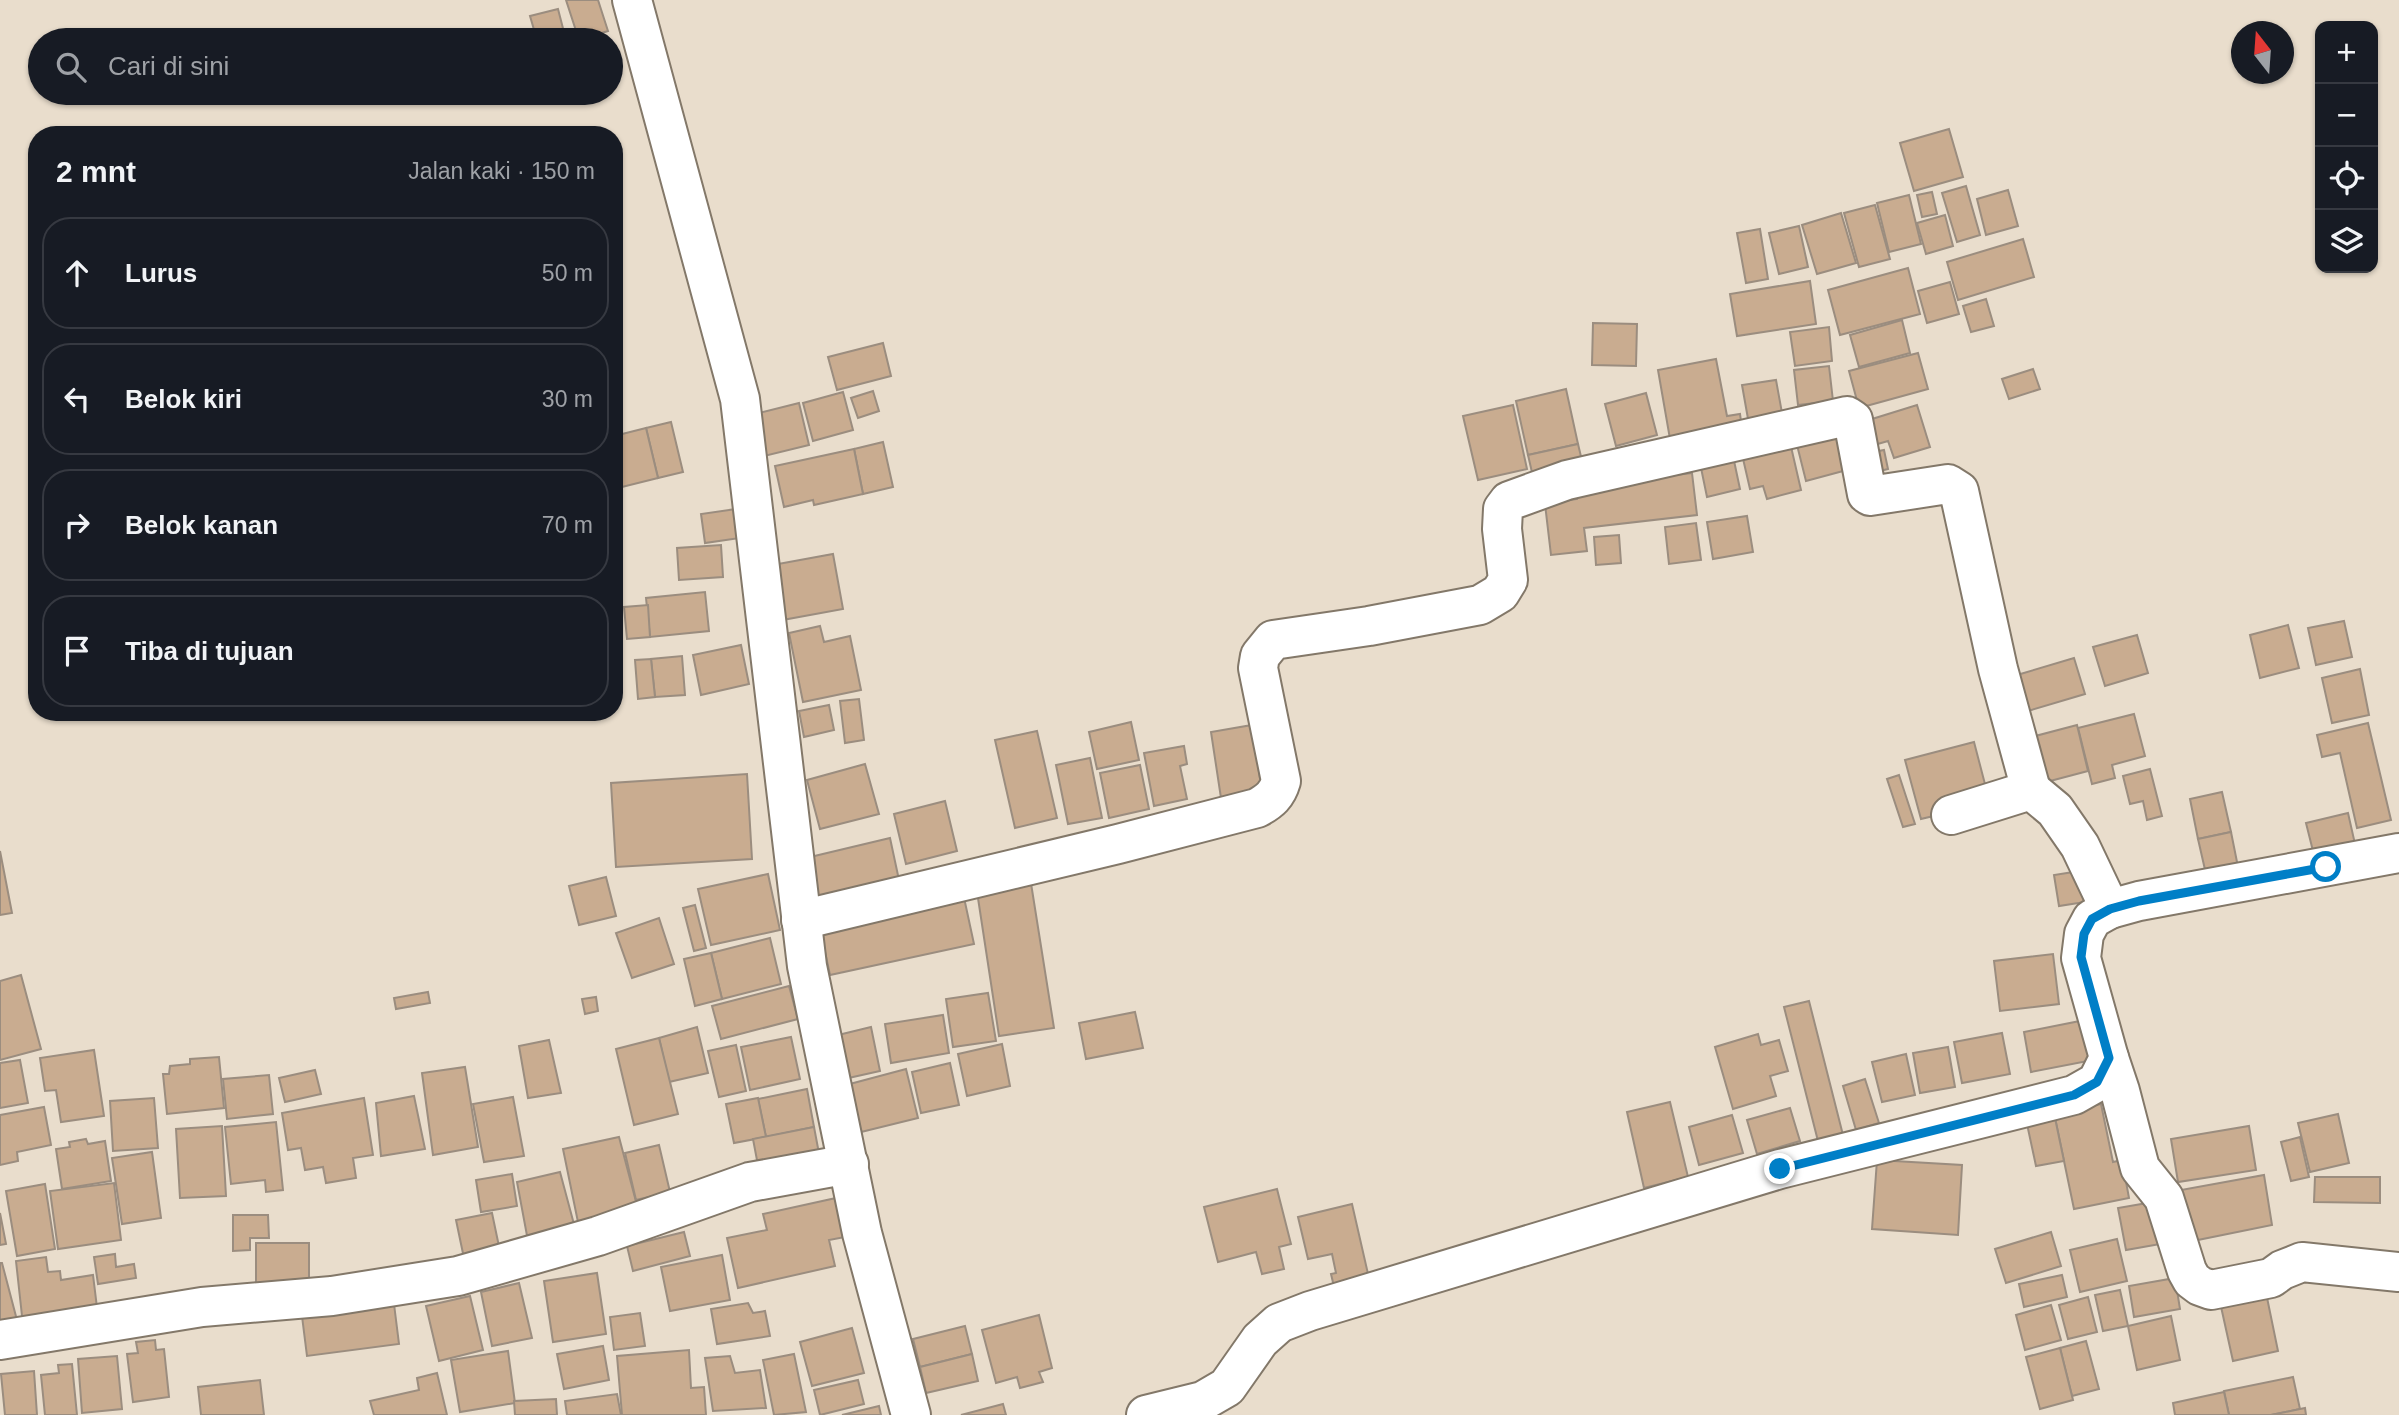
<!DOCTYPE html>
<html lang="id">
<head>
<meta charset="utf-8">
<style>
	body { margin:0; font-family:Helvetica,sans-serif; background:#242831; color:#f1f3f6 }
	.controls { position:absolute; right:21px; top:21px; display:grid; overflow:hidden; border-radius:14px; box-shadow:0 2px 5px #0004 }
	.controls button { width:63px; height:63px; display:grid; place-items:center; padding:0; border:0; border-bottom:2px solid #363941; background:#171b24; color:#f1f3f6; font:35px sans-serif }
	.compass { position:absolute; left:2231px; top:21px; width:63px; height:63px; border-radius:50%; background:#171b24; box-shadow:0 2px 5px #0004; rotate:343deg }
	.stop { position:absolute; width:21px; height:21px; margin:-16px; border:5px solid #007fc7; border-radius:50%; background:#fff }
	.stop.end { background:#007fc7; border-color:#fff; box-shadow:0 2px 7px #0008 }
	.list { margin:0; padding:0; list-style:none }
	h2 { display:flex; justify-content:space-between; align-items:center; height:91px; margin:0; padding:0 28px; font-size:30px }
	h2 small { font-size:23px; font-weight:400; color:#9ea1a6 }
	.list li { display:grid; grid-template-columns:46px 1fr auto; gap:21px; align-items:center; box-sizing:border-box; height:112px; margin:0 14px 14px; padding:0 14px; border:2px solid #363941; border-radius:28px }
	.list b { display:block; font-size:26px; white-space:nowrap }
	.list em { font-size:23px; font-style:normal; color:#9ea1a6 }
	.icon { flex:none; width:38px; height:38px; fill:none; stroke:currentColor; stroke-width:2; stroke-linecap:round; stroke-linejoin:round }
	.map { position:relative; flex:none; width:2399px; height:1415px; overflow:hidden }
	.search { position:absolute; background:#171b24; box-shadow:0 2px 5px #0004; left:28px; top:28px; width:595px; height:77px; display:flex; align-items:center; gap:18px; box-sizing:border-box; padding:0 24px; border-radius:38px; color:#9ea1a6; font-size:26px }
	.panel { position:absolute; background:#171b24; box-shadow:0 2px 5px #0004; left:28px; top:126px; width:595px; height:595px; border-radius:28px }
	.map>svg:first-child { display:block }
	.building { fill:#c9ac90; stroke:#9b8d7f; stroke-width:2 }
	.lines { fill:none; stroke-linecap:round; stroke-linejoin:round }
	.minor-casing { stroke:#837869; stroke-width:42 }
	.minor { stroke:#fff; stroke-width:38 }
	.route { stroke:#007fc7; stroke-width:9 }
</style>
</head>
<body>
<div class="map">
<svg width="2399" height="1415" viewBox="0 0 2399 1415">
	<rect width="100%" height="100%" fill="#e9ddcc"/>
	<g class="building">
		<polygon points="566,0 598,0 608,31 579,40"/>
		<polygon points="558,9 566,40 537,40 530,16"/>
		<polygon points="1949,129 1963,177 1914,191 1900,143"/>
		<polygon points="1966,186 1980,235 1957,242 1942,193"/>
		<polygon points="2008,190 2018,226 1986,235 1977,199"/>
		<polygon points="1932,192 1937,214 1922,217 1917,195"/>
		<polygon points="1909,195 1921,244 1889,252 1877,203"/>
		<polygon points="1875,205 1890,259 1859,267 1844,213"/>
		<polygon points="1841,213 1856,263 1817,274 1802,225"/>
		<polygon points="1945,215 1953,246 1926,254 1917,223"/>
		<polygon points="1799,226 1808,267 1779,274 1769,233"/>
		<polygon points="1760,229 1768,279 1746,283 1737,233"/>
		<polygon points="2023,239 2034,277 1958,300 1947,262"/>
		<polygon points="1908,268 1920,314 1840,335 1828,290"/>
		<polygon points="1810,281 1816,324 1737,336 1730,294"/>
		<polygon points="1950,282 1959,314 1927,323 1918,291"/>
		<polygon points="1986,299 1994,326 1971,332 1963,306"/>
		<polygon points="1902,320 1910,353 1859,367 1850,335"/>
		<polygon points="1593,323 1637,324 1636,366 1592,365"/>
		<polygon points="1829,327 1832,361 1795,366 1790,332"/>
		<polygon points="883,343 891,376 837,390 828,357"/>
		<polygon points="1918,353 1928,389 1859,408 1849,371"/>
		<polygon points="1716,359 1727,416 1740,414 1743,435 1670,439 1658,370"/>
		<polygon points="1829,366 1833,401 1798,405 1794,370"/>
		<polygon points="2033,369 2040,389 2009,399 2002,379"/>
		<polygon points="1776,380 1784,424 1750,430 1742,385"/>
		<polygon points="1566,389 1578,444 1528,455 1516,401"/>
		<polygon points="873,391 879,411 858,418 851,398"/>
		<polygon points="843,392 853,430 813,441 803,403"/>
		<polygon points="1646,393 1657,435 1616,446 1605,404"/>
		<polygon points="799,403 809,445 760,457 751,415"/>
		<polygon points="1513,405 1527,469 1478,480 1463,416"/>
		<polygon points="1917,405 1930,447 1894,458 1888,441 1864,448 1856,424"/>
		<polygon points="671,422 683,472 658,478 646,428"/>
		<polygon points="1847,423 1858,467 1806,481 1795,437"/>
		<polygon points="646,428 658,478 614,489 614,436"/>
		<polygon points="1789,438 1801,490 1767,499 1763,486 1750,489 1741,450"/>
		<polygon points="883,442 893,487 863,494 854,449"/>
		<polygon points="1578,444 1584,469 1534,481 1528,455"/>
		<polygon points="854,449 863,494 814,505 813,500 784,507 775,466"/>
		<polygon points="1884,450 1888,469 1868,474 1863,454"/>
		<polygon points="1733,456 1740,489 1707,497 1700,463"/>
		<polygon points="1692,473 1697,515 1584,528 1587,551 1551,555 1545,504 1577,499 1576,487"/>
		<polygon points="736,509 740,538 705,543 701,514"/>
		<polygon points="1747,516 1753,552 1713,559 1707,522"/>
		<polygon points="1696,523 1701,560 1669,564 1665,527"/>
		<polygon points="1619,535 1621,563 1596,565 1594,537"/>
		<polygon points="721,545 723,577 679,580 677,548"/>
		<polygon points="833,554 843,609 777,621 767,566"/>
		<polygon points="705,592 709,631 650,637 646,598"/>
		<polygon points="648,605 650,637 627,639 624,607"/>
		<polygon points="2344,621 2352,657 2316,665 2308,628"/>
		<polygon points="2288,625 2299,668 2260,678 2250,635"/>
		<polygon points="820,626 824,642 850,636 861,690 803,702 789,633"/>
		<polygon points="2137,635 2148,673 2105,686 2093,647"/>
		<polygon points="741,645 749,684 701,695 693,655"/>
		<polygon points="682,656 685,695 655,697 651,659"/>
		<polygon points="2074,658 2085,694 2028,711 2017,675"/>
		<polygon points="651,659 655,697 638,699 635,660"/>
		<polygon points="2360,669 2369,715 2332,723 2322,678"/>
		<polygon points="859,699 864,740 845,743 840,701"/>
		<polygon points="829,705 834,730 804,737 799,711"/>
		<polygon points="2134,714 2145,756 2112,765 2115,778 2092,784 2078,728"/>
		<polygon points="1131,722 1139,760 1097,769 1089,732"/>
		<polygon points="2368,723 2391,820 2357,828 2340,753 2322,757 2317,735"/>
		<polygon points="1252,725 1262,792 1221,798 1211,732"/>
		<polygon points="2077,725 2088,771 2035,785 2024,739"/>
		<polygon points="1037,731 1057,818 1015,828 995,740"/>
		<polygon points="1974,742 1986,788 1950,812 1921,819 1905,760"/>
		<polygon points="1184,746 1187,764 1180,766 1187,799 1154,806 1144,753"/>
		<polygon points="1090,758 1102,818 1068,824 1056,765"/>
		<polygon points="865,764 879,814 820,829 807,780"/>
		<polygon points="1140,765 1149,809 1109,818 1100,773"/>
		<polygon points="2150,769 2162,816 2147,820 2143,801 2130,804 2123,776"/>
		<polygon points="747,774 752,859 616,867 611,783"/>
		<polygon points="1899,775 1915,824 1903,827 1887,779"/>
		<polygon points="2222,792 2231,832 2198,839 2190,799"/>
		<polygon points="945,801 957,851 906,864 894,814"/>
		<polygon points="2348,813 2355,844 2314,855 2306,823"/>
		<polygon points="2231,832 2238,867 2206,874 2198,839"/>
		<polygon points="890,838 899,880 817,900 806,858"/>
		<polygon points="0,851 12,913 0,915"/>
		<polygon points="2080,871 2085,902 2059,906 2054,875"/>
		<polygon points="768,874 780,930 711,945 698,889"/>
		<polygon points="606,877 616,916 579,925 569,886"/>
		<polygon points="1030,877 1054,1028 999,1036 976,885"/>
		<polygon points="963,893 974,944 830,975 819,924"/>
		<polygon points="695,905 706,948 694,951 683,908"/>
		<polygon points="659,918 674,964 632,978 616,933"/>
		<polygon points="770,938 781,984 722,999 711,953"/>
		<polygon points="711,953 722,999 695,1006 684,959"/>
		<polygon points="2053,954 2059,1004 2000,1011 1994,961"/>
		<polygon points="21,975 41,1049 0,1060 0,981"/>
		<polygon points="789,986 798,1019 721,1039 712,1006"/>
		<polygon points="428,992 430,1003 396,1009 394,998"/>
		<polygon points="988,993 996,1041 953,1047 946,999"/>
		<polygon points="596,997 598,1011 585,1014 582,999"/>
		<polygon points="1809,1001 1844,1139 1819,1145 1784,1007"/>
		<polygon points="1135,1012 1143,1048 1086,1059 1079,1023"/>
		<polygon points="943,1015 949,1053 891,1063 885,1024"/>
		<polygon points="2085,1020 2093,1060 2031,1072 2024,1032"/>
		<polygon points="697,1027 708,1073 669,1082 659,1038"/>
		<polygon points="871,1027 880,1071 844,1079 834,1036"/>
		<polygon points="2002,1033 2010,1074 1962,1083 1954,1042"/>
		<polygon points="1758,1034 1761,1045 1779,1040 1788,1071 1770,1076 1776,1096 1733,1109 1715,1047"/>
		<polygon points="791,1037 800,1079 750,1090 741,1047"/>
		<polygon points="659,1038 678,1114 634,1125 616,1049"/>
		<polygon points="549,1040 561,1093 528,1098 519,1046"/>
		<polygon points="1002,1044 1010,1086 967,1096 958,1054"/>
		<polygon points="736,1045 746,1091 719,1097 708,1051"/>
		<polygon points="1948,1047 1955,1087 1920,1093 1913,1053"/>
		<polygon points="94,1050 104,1116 61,1122 56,1090 45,1091 40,1058"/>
		<polygon points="1906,1054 1915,1095 1882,1102 1872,1062"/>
		<polygon points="219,1057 224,1108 167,1114 163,1074 169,1074 170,1066 190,1064 190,1059"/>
		<polygon points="20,1060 28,1103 0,1108 0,1063"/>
		<polygon points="950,1063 959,1105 921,1113 912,1072"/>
		<polygon points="465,1067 478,1147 433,1155 422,1073"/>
		<polygon points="906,1069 918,1118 857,1133 846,1085"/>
		<polygon points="315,1070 321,1094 285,1102 279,1078"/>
		<polygon points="269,1075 273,1114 227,1119 223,1079"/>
		<polygon points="1865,1079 1879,1123 1856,1130 1843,1086"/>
		<polygon points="807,1089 814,1127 766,1137 758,1099"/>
		<polygon points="414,1096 425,1149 381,1156 376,1103"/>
		<polygon points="513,1097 524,1156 484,1162 473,1104"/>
		<polygon points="154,1098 158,1148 113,1151 110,1101"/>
		<polygon points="364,1098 373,1155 353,1158 356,1178 326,1183 323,1167 305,1170 301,1148 288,1150 282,1113"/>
		<polygon points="758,1098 766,1137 734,1143 726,1104"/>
		<polygon points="1670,1102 1688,1177 1644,1188 1627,1112"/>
		<polygon points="2101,1104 2113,1162 2122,1160 2129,1198 2074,1209 2054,1113"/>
		<polygon points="44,1107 51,1145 17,1152 18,1161 0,1165 0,1115"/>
		<polygon points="1790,1108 1800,1141 1757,1154 1747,1120"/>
		<polygon points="2338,1114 2349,1163 2310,1172 2298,1123"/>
		<polygon points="1732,1115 1743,1153 1699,1165 1689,1127"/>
		<polygon points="2055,1118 2064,1161 2036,1166 2027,1124"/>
		<polygon points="276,1122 283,1190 266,1192 265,1180 231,1184 225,1127"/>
		<polygon points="222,1126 226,1196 180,1198 176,1129"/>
		<polygon points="2249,1126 2256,1170 2178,1182 2171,1139"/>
		<polygon points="814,1127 821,1164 760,1176 753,1139"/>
		<polygon points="619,1137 639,1213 579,1227 563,1149"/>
		<polygon points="2300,1137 2309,1177 2291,1181 2281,1142"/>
		<polygon points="86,1139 88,1144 105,1141 111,1181 62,1189 56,1149 70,1147 69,1142"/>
		<polygon points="659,1145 670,1192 636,1200 625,1153"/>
		<polygon points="152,1152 161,1218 122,1224 112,1158"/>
		<polygon points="1877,1160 1962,1165 1958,1235 1872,1229"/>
		<polygon points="560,1172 575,1228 528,1241 517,1182"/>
		<polygon points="512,1174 517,1206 481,1212 476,1180"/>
		<polygon points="2264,1175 2272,1225 2188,1242 2181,1190"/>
		<polygon points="2315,1177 2380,1177 2380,1203 2314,1202"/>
		<polygon points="114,1183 121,1240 58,1249 50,1191"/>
		<polygon points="45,1184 55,1249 17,1256 6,1191"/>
		<polygon points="1277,1189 1291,1244 1279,1247 1284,1269 1262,1274 1256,1252 1218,1262 1204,1207"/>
		<polygon points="836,1198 845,1237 829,1240 835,1266 738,1288 727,1238 767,1230 763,1214"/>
		<polygon points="2159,1201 2166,1243 2126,1250 2118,1208"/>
		<polygon points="1352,1204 1371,1287 1336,1295 1331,1274 1336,1273 1332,1254 1308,1259 1298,1217"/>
		<polygon points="0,1213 6,1244 0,1245"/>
		<polygon points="492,1213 501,1256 465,1263 456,1220"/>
		<polygon points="233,1215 268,1215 269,1238 250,1238 250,1250 233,1251"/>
		<polygon points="684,1232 690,1256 633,1271 627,1246"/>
		<polygon points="2051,1232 2061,1266 2006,1283 1995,1249"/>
		<polygon points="2117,1239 2127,1281 2080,1292 2070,1250"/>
		<polygon points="256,1243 309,1243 309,1279 292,1280 292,1294 256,1294"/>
		<polygon points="115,1254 116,1267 134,1264 136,1278 98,1284 94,1257"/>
		<polygon points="722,1255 730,1300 670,1311 661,1267"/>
		<polygon points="46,1257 48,1272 60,1271 61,1280 93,1275 98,1316 23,1325 16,1261"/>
		<polygon points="0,1263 2,1263 18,1324 0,1328"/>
		<polygon points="597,1273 606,1334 553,1342 544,1281"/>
		<polygon points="2062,1275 2067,1297 2024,1307 2019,1284"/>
		<polygon points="2175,1278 2180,1309 2134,1317 2129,1286"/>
		<polygon points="519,1283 532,1338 492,1346 481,1292"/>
		<polygon points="2264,1283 2278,1351 2233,1361 2218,1293"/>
		<polygon points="2120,1290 2128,1326 2103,1331 2095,1295"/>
		<polygon points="470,1296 483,1350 439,1361 426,1306"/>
		<polygon points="2088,1297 2097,1332 2068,1339 2059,1305"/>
		<polygon points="748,1303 753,1313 765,1311 770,1336 717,1344 711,1309"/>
		<polygon points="394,1304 399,1344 307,1356 302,1316"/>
		<polygon points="2051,1305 2061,1340 2025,1350 2016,1315"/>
		<polygon points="640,1313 645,1346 614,1350 610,1317"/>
		<polygon points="1039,1315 1052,1368 1039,1372 1043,1382 1020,1388 1017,1377 996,1383 982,1330"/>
		<polygon points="2171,1316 2180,1360 2137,1370 2128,1326"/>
		<polygon points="965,1326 972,1354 920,1367 913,1339"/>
		<polygon points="852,1328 864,1373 812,1386 800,1342"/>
		<polygon points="155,1340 156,1350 164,1349 169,1397 133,1402 127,1354 138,1353 136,1342"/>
		<polygon points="2086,1341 2099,1389 2072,1396 2060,1348"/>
		<polygon points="603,1346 609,1380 564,1389 557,1354"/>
		<polygon points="2060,1348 2073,1400 2040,1409 2026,1357"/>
		<polygon points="689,1350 691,1388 704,1387 706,1415 622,1415 617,1356"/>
		<polygon points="508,1351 515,1403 460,1412 451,1360"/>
		<polygon points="794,1354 806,1412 774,1415 763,1360"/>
		<polygon points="972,1354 978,1381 926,1393 920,1367"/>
		<polygon points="117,1356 122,1409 82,1413 78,1359"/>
		<polygon points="730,1356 735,1373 760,1370 766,1408 713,1411 705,1358"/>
		<polygon points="72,1364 77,1415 45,1415 41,1375 59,1373 58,1365"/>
		<polygon points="34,1371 37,1415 5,1415 1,1374"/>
		<polygon points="437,1373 447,1415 374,1415 370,1401 419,1390 417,1378"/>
		<polygon points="2293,1377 2300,1409 2271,1415 2229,1415 2224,1391"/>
		<polygon points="260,1380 264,1415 201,1415 198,1387"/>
		<polygon points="858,1380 864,1404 820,1415 814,1390"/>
		<polygon points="2224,1392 2229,1415 2175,1415 2173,1403"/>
		<polygon points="617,1394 621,1415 567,1415 565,1401"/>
		<polygon points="556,1399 557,1415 515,1415 514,1401"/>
		<polygon points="1003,1404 1006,1415 961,1415"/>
		<polygon points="879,1406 881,1415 842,1415"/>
		<polygon points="2305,1408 2306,1415 2271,1415 2300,1409"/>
	</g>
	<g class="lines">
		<g class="minor-casing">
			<g id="minor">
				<polyline points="632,0 740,399 807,966 862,1233 911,1415"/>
				<polyline points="1951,815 2031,790 2055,810 2080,846 2110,909"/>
				<path d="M801 920 1118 844 1257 808C1270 801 1277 795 1281 781L1258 668 1260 656 1273 640 1369 626 1480 605 1500 593 1508 580 1502 529 1503 509 1509 501 1567 480 1847 416 1853 420 1867 494 1870 496 1948 484 1959 491 1998 669 2031 790"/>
				<polyline points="2109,1058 2120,1091 2140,1168 2164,1198 2187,1271 2192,1280 2200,1286 2211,1290 2271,1278 2282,1270 2302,1262 2399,1272"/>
				<polyline points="0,1340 202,1307 332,1296 458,1276 598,1236 750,1182 849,1164"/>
				<polyline points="1146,1415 1203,1401 1227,1387 1260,1340 1279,1323 1310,1311 1780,1169 2074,1095 2097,1082 2109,1058 2081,958 2084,934 2092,919 2110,909 2139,901 2399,853"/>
			</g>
		</g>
		<use href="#minor" class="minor"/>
	</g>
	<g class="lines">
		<polyline class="route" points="1780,1169 2074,1095 2097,1082 2109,1058 2081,957 2084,934 2092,919 2110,909 2139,901 2326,867"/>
	</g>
</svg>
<div class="controls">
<button>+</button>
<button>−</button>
<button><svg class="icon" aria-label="locate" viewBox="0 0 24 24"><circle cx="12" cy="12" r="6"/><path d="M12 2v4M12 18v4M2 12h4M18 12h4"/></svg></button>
<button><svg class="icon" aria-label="layers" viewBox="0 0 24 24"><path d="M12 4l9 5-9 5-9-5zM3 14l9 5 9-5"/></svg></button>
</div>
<svg class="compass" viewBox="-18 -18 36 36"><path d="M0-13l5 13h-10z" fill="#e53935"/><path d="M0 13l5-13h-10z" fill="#9ea1a6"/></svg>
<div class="stop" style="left:2326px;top:867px"></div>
<div class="stop end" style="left:1780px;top:1169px"></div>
<div class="search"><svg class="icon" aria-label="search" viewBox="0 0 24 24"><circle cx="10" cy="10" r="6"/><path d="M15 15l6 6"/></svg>Cari di sini</div>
<section class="panel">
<h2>2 mnt<small>Jalan kaki · 150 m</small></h2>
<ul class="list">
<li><svg class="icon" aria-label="ahead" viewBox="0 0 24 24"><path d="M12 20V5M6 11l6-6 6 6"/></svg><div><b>Lurus</b></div><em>50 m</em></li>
<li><svg class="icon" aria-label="left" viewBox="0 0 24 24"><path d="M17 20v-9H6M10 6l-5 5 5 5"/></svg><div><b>Belok kiri</b></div><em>30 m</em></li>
<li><svg class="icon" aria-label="right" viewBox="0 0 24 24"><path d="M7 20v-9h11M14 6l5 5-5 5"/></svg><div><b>Belok kanan</b></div><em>70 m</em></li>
<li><svg class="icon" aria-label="arrive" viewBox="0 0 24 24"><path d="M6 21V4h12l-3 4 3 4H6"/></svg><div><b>Tiba di tujuan</b></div></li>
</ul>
</section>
</div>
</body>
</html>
